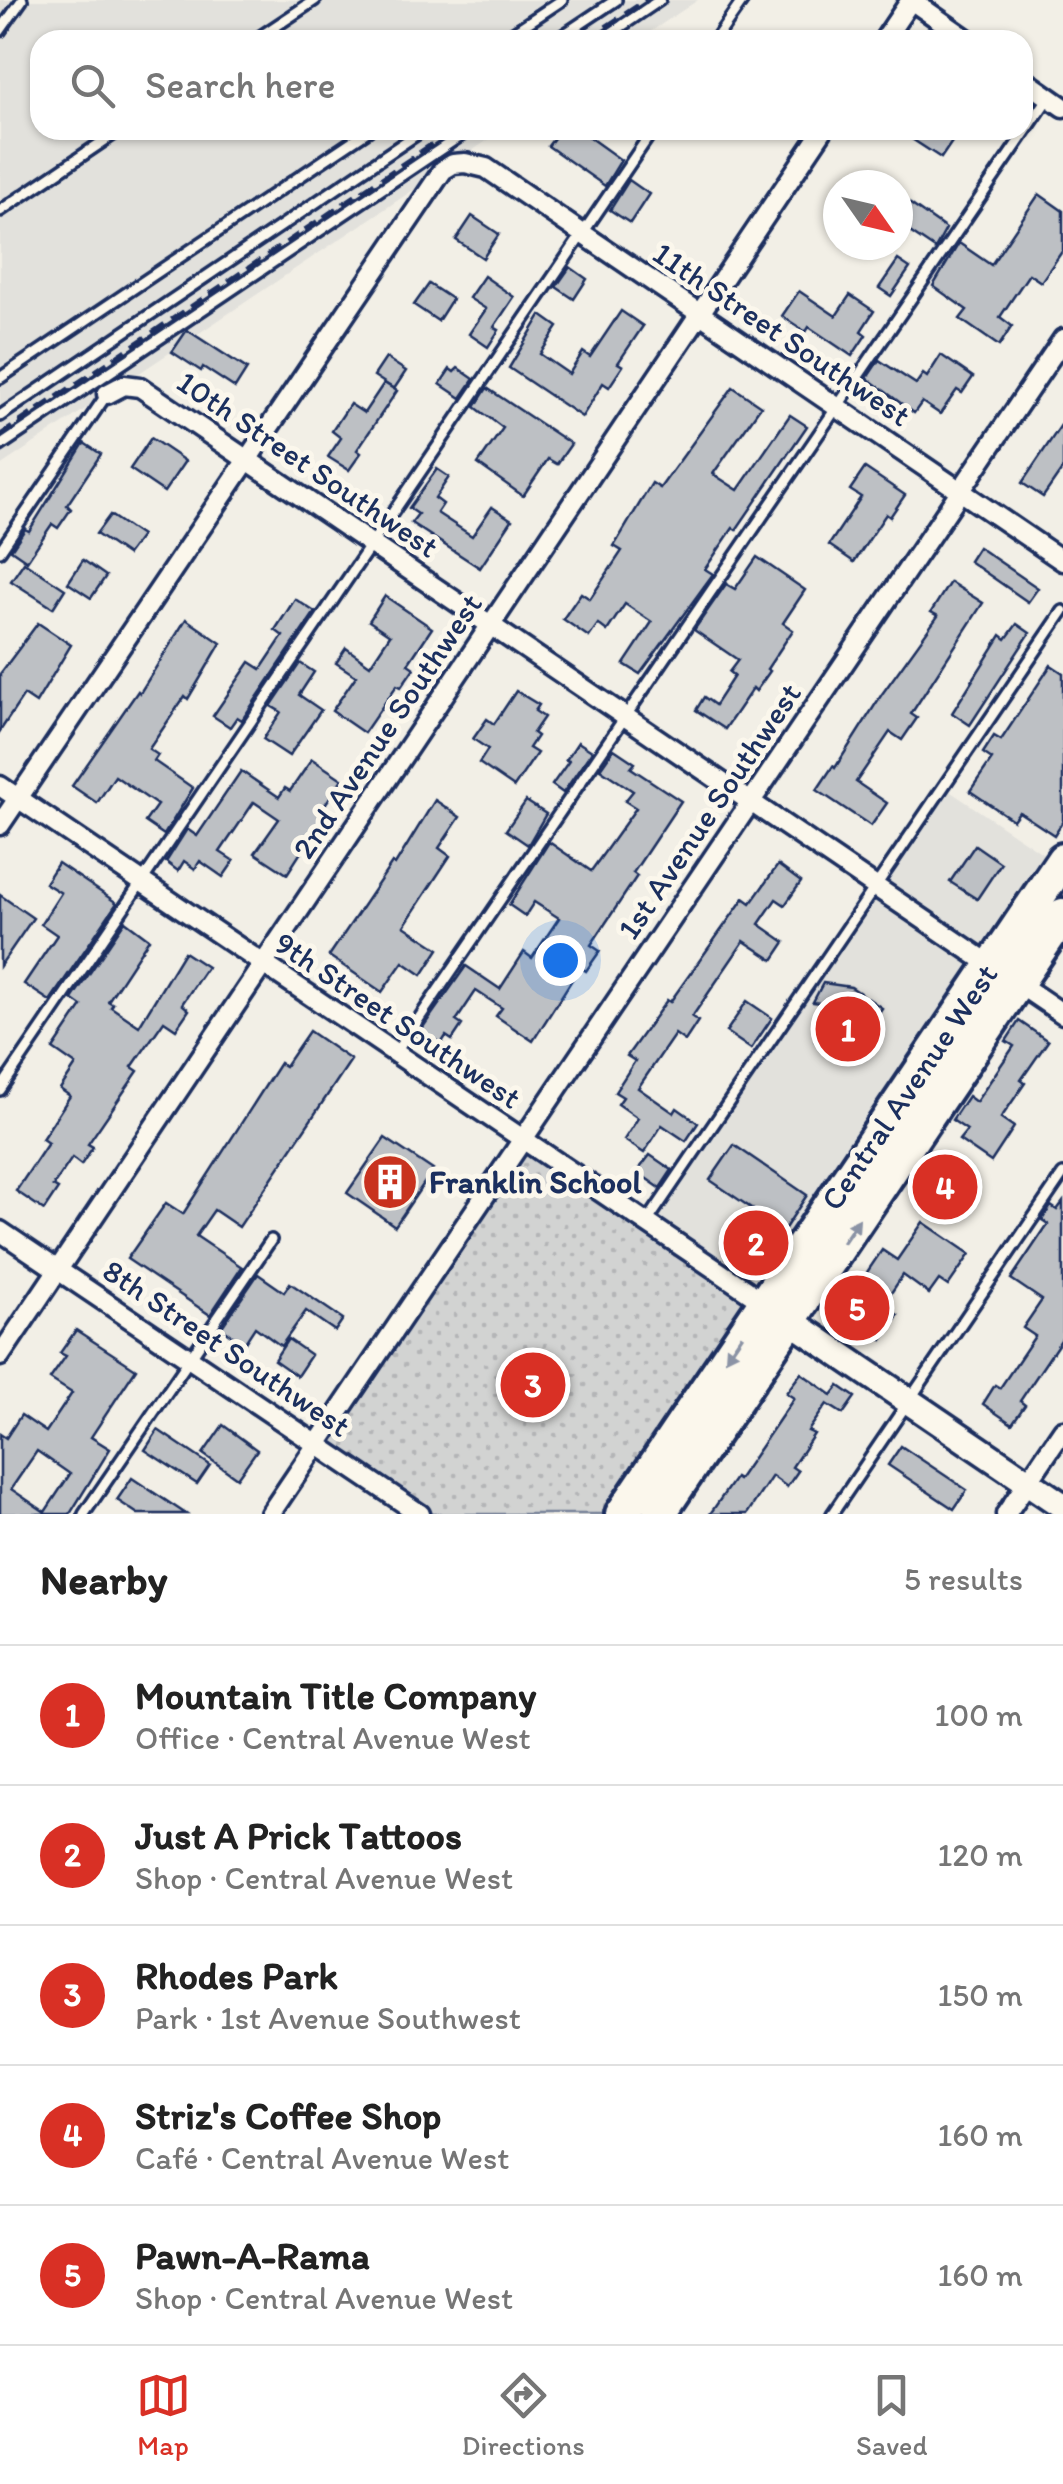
<!DOCTYPE html>
<html lang="en">
<head>
<meta charset="utf-8">
<style>
	body { margin:0; font-family:Itim,sans-serif; background:#f2f2f2; color:#222 }
	.compass { position:absolute; left:823px; top:170px; width:90px; height:90px; border-radius:50%; background:#fff; box-shadow:0 2px 8px #0004; rotate:124deg }
	.you { position:absolute; left:560px; top:960px; width:35px; height:35px; margin:-25px; border:8px solid #fff; border-radius:50%; background:#1a73e8; box-shadow:0 0 0 15px #1a73e833 }
	.badge { display:grid; place-items:center; width:65px; height:65px; border-radius:50%; background:#d93025; color:#fff; font-size:32px; font-weight:700 }
	.pin { position:absolute; translate:-50% -50%; border:5px solid #fff; box-shadow:0 2px 10px #0006 }
	.list { margin:0; padding:0; list-style:none }
	h2 { display:flex; justify-content:space-between; align-items:center; height:130px; margin:0; padding:0 40px; font-size:42px }
	h2 small { font-size:32px; font-weight:400; color:#767676 }
	.list li { display:grid; grid-template-columns:65px 1fr auto; gap:30px; align-items:center; box-sizing:border-box; height:140px; padding:0 40px; border-top:2px solid #e0e0e0 }
	.list b { display:block; font-size:38px; white-space:nowrap }
	.list p { margin:0; font-size:32px; white-space:nowrap; color:#767676 }
	.list em { font-size:32px; font-style:normal; color:#767676 }
	.icon { flex:none; width:55px; height:55px; fill:none; stroke:currentColor; stroke-width:2; stroke-linecap:round; stroke-linejoin:round }
	.map { position:relative; flex:none; width:1063px; height:1514px; overflow:hidden }
	.search { position:absolute; background:#fff; box-shadow:0 2px 8px #0004; left:30px; right:30px; top:30px; height:110px; display:flex; align-items:center; gap:25px; box-sizing:border-box; padding:0 35px; border-radius:30px; color:#767676; font-size:38px }
	.sheet { height:830px; background:#fff }
	nav { display:flex; justify-content:space-around; align-items:center; box-sizing:border-box; height:140px; border-top:2px solid #e0e0e0; background:#fff; font-size:28px; color:#767676 }
	nav a { display:grid; justify-items:center; gap:5px }
	nav .on { color:#d93025 }
	.map>svg:first-child { display:block }
	.built { fill:#e2e1dc }
	.park { fill:url(#park-dots); stroke:#768198; stroke-width:2.5 }
	.building { fill:#bdc0c4; stroke:#1b2f5e; stroke-width:2.5; fill-rule:evenodd }
	.lines { fill:none; stroke-linecap:round; stroke-linejoin:round }
	.lane-casing { stroke:#1b2f5e; stroke-width:16 }
	.street-casing { stroke:#1b2f5e; stroke-width:25 }
	.secondary-casing { stroke:#1b2f5e; stroke-width:32 }
	.highway-casing { stroke:#1b2f5e; stroke-width:40 }
	.lane { stroke:#fbf7ec; stroke-width:9 }
	.street { stroke:#fbf7ec; stroke-width:18 }
	.secondary { stroke:#fbf7ec; stroke-width:25 }
	.highway { stroke:#fbf7ec; stroke-width:32 }
	.rail { stroke:#1b2f5e; stroke-width:6; stroke-dasharray:15 8; stroke-linecap:butt }
	.oneway { fill:#8b93a5 }
	.labels { text-anchor:middle; dominant-baseline:central; stroke-width:10; stroke-linejoin:round; paint-order:stroke }
	.street-label { font-size:32px; fill:#1b2f5e; stroke:#fbf7ec }
	.poi-label { font-size:32px; font-weight:bold; fill:#1b2f5e; stroke:#fbf7ec; text-anchor:start }
</style>
</head>
<body>
<div class="map">
<svg width="1063" height="1514" viewBox="0 0 1063 1514">
	<defs>
		<pattern id="park-dots" width="8" height="8" patternUnits="userSpaceOnUse" patternTransform="scale(2.5)"><rect width="8" height="8" fill="#d2d3d2"/><path d="M2 2h.1M6 6h.1" fill="none" stroke="#b4b5b7" stroke-width="1.8" stroke-linecap="round"/></pattern>
	</defs>
	<rect width="100%" height="100%" fill="#f2efe6"/>
	<filter id="ink" filterUnits="userSpaceOnUse"><feTurbulence type="fractalNoise" baseFrequency=".01" numOctaves="2"/><feDisplacementMap in="SourceGraphic" scale="20" xChannelSelector="R" yChannelSelector="G"/><feConvolveMatrix kernelMatrix="1 2 1 2 8 2 1 2 1" color-interpolation-filters="sRGB"/></filter>
	<g filter="url(#ink)">
		<g class="built">
			<polygon points="0,0 698,0 638,40 40,40 40,130 503,130 0,466"/>
			<polygon points="942,786 1060,865 764,1302 647,1222"/>
		</g>
		<polygon class="park" points="523,1141 764,1302 622,1514 419,1514 317,1445"/>
		<g class="building">
			<polygon points="560,130 579,130 621,160 605,186 548,146"/>
			<polygon points="898,130 960,130 941,158"/>
			<polygon points="629,180 649,194 630,223 610,210"/>
			<polygon points="1039,194 1063,211 1063,250 1041,282 1029,274 1000,317 1012,326 999,346 960,319 967,310 933,286 959,243 991,265"/>
			<polygon points="909,203 946,229 935,249 898,224"/>
			<polygon points="472,216 499,234 483,258 456,240"/>
			<polygon points="898,260 910,268 891,296 879,288"/>
			<polygon points="570,267 587,279 574,299 556,287"/>
			<polygon points="484,276 514,297 494,327 499,330 488,347 469,334 486,309 469,298"/>
			<polygon points="429,284 452,299 438,321 414,305"/>
			<polygon points="799,291 836,316 850,295 874,311 861,331 866,335 852,356 809,327 806,332 782,316"/>
			<polygon points="621,311 643,326 618,363 623,366 609,387 603,383 582,417 509,368 541,315 558,327 540,354 569,374 583,352 590,357"/>
			<polygon points="187,330 247,369 235,388 203,367 201,371 172,352"/>
			<polygon points="941,355 973,377 962,393 957,390 940,414 922,402 914,413 867,378 879,360 916,384 923,374 927,377"/>
			<polygon points="386,358 406,371 394,389 374,376"/>
			<polygon points="458,368 474,379 461,398 440,384 450,369 454,372"/>
			<polygon points="384,383 397,391 357,450 361,453 349,470 328,457 341,438 332,431 350,404 364,413"/>
			<polygon points="733,387 761,406 713,474 738,490 790,415 807,426 736,530 733,528 705,569 713,574 640,674 624,664 652,622 625,604 607,631 598,624 589,637 563,619 581,593 590,599 622,551 614,546 652,483 660,488"/>
			<polygon points="487,388 571,444 557,464 548,459 523,496 478,464 503,428 475,407"/>
			<polygon points="1063,422 1063,468 1043,497 1022,483"/>
			<polygon points="151,438 185,461 164,492 130,469"/>
			<polygon points="84,443 101,454 67,505 71,509 58,528 52,524 27,561 11,550 25,529 29,531"/>
			<polygon points="865,468 905,495 890,517 886,514 854,562 829,545 861,497 850,490"/>
			<polygon points="437,469 449,477 435,498 443,504 437,513 472,536 492,507 512,520 480,568 411,523 418,514 409,508"/>
			<polygon points="110,515 141,536 127,555 96,534"/>
			<polygon points="978,547 1038,588 1028,602 969,561"/>
			<polygon points="757,557 805,590 783,623 793,630 767,669 770,671 756,691 753,688 725,729 696,710 704,697 715,705 734,676 729,672 738,660 694,630 726,584 735,589"/>
			<polygon points="83,560 106,576 91,598 68,583"/>
			<polygon points="24,562 65,589 53,608 11,581"/>
			<polygon points="950,582 983,603 911,714 917,718 902,740 890,732 856,782 887,803 871,826 817,790 833,766 835,768 882,694 938,616 931,612"/>
			<polygon points="385,596 432,628 408,664 414,668 401,687 397,685 364,733 332,711 356,676 336,663 346,648 370,665 390,635 369,621"/>
			<polygon points="295,599 315,612 242,720 237,717 230,727 213,716 250,662 261,669 283,636 275,630"/>
			<polygon points="186,619 221,643 188,699 185,696 149,749 158,755 154,761 193,788 164,835 145,822 157,805 115,776 97,803 72,786 138,691 140,693"/>
			<polygon points="38,623 71,645 36,703 24,695 0,731 0,674"/>
			<polygon points="1017,624 1030,633 970,725 952,713 1001,635 1006,639"/>
			<polygon points="300,663 314,672 299,695 321,710 289,756 263,739 281,712 271,706"/>
			<polygon points="1051,665 1063,673 1063,821 1054,835 1019,812 1013,820 970,791 992,759 983,753 994,736 1001,740"/>
			<polygon points="516,691 539,705 535,711 544,717 533,733 537,736 529,748 537,753 514,787 479,763 488,749 473,739 487,719 494,724"/>
			<polygon points="578,742 592,751 563,793 552,785 569,761 566,760"/>
			<polygon points="614,749 635,763 631,768 681,801 633,873 637,876 591,945 600,951 586,971 580,967 533,1041 496,1016 502,1008 476,991 456,1021 462,1025 452,1040 446,1036 441,1044 421,1030 466,966 500,989 524,952 532,958 559,918 534,902 525,916 509,905 549,842 591,871 636,808 625,801 633,791 600,769"/>
			<polygon points="312,759 342,779 320,812 325,815 287,874 255,853 279,819 254,802 220,852 234,861 223,877 200,861 195,869 184,861 178,871 166,862 187,829 197,836 241,771 279,797 285,788 290,791"/>
			<polygon points="435,800 460,817 439,848 450,856 404,926 439,949 422,975 403,962 382,992 329,956 392,863 395,865"/>
			<polygon points="526,801 546,814 528,845 506,830"/>
			<polygon points="975,845 1001,863 977,899 950,882"/>
			<polygon points="58,863 117,903 50,1001 24,984 57,935 41,924 61,893 45,883"/>
			<polygon points="778,865 801,882 785,905 776,899 759,924 785,942 773,960 744,941 692,1017 698,1021 685,1041 675,1034 638,1088 674,1113 677,1108 698,1123 686,1141 662,1125 644,1153 624,1140 638,1118 618,1104 623,1097 615,1092 635,1061 627,1056 667,1000 670,1002 744,898 751,903"/>
			<polygon points="0,895 33,918 0,966"/>
			<polygon points="125,921 149,939 108,1001 113,1004 111,1007 139,1026 184,952 207,967 182,1004 189,1010 176,1029 164,1021 132,1067 138,1071 88,1144 93,1147 81,1165 72,1158 53,1186 58,1189 44,1210 16,1191 48,1143 42,1139 70,1096 60,1089 76,1065 53,1049 82,1006 72,999"/>
			<polygon points="823,983 851,987 882,1008 846,1062 815,1041 840,1006 813,1002"/>
			<polygon points="747,1001 772,1018 751,1049 726,1032"/>
			<polygon points="1019,1021 1048,1041 1021,1080 1025,1083 1001,1118 1014,1127 991,1162 959,1140 967,1130 952,1120 968,1096 976,1102 1014,1046 1006,1041"/>
			<polygon points="309,1031 351,1060 239,1227 214,1210 196,1236 242,1267 210,1315 127,1259 166,1203 183,1214 280,1063 285,1066"/>
			<polygon points="385,1138 433,1170 395,1226 347,1193"/>
			<polygon points="734,1145 807,1195 760,1266 733,1248 757,1212 710,1180"/>
			<polygon points="650,1155 672,1170 660,1188 637,1172"/>
			<polygon points="1063,1202 1063,1337 1020,1401 1025,1405 1012,1424 983,1404 995,1385 1000,1388 1035,1336 1023,1328 1042,1300 1011,1279 1048,1224 1042,1220 1051,1206 1057,1210"/>
			<polygon points="923,1222 970,1254 948,1286 939,1280 929,1294 903,1275 883,1305 898,1315 882,1340 852,1320 848,1326 826,1311 846,1280 857,1287 882,1250 897,1260"/>
			<polygon points="258,1274 284,1292 290,1283 343,1319 335,1331 306,1311 281,1346 255,1327 244,1344 221,1328"/>
			<path d="M76 1330 136 1369 91 1437 110 1449 70 1514H0V1434L6 1438 21 1415 46 1432 72 1393 50 1379 66 1356 60 1353ZM37 1451 70 1474 45 1512 11 1489Z"/>
			<polygon points="288,1339 311,1355 297,1376 274,1360"/>
			<polygon points="801,1373 832,1395 839,1386 855,1397 843,1414 827,1404 808,1431 814,1434 792,1467 798,1471 787,1487 772,1476 747,1514 710,1514 735,1478 738,1480 794,1398 786,1393"/>
			<polygon points="223,1425 257,1450 237,1478 203,1454"/>
			<polygon points="158,1430 210,1465 197,1484 145,1450"/>
			<polygon points="901,1446 967,1490 954,1509 888,1465"/>
			<polygon points="132,1478 186,1514 138,1514 117,1500"/>
		</g>
		<g class="lines">
			<g class="lane-casing">
				<g id="lane">
					<polyline points="0,31 22,0"/>
					<polyline points="255,40 315,0"/>
					<polyline points="502,40 562,0"/>
					<polyline points="556,40 616,0"/>
					<polyline points="601,40 660,0"/>
					<polyline points="715,40 743,0"/>
					<polyline points="0,211 120,130"/>
					<polyline points="0,378 369,130"/>
					<polyline points="0,416 423,130"/>
					<polyline points="0,446 469,130"/>
					<polyline points="0,551 107,394"/>
					<polyline points="396,1052 1049,97"/>
					<polyline points="0,1090 653,130"/>
					<polyline points="647,1222 1063,611"/>
					<polyline points="84,1514 271,1240"/>
					<polyline points="832,1514 1063,1174"/>
				</g>
			</g>
			<g class="street-casing">
				<g id="street">
					<polyline points="911,0 968,40"/>
					<polyline points="884,40 911,0"/>
					<polyline points="1023,79 1063,107"/>
					<polyline points="107,394 124,385 140,387 1063,1014"/>
					<polyline points="0,786 764,1302"/>
					<polyline points="0,825 443,170 453,164 465,163 486,168 1063,561"/>
					<polyline points="0,1231 420,1514"/>
					<polyline points="0,1356 823,130"/>
					<polyline points="270,1514 1063,339"/>
					<polyline points="1006,1514 1063,1430"/>
				</g>
			</g>
			<g class="secondary-casing">
				<polyline id="secondary" points="776,1311 1063,1506"/>
			</g>
			<g class="highway-casing">
				<g id="highway">
					<polyline points="622,1514 1063,860"/>
					<polyline points="659,1514 1063,915"/>
				</g>
			</g>
			<use href="#lane" class="lane"/>
			<use href="#street" class="street"/>
			<use href="#secondary" class="secondary"/>
			<use href="#highway" class="highway"/>
			<g class="rail">
				<polyline points="587,40 647,0"/>
				<polyline points="0,436 454,130"/>
			</g>
		</g>
		<defs><path id="oneway-solid" d="M-6-.8H1V-3.2L6.5 0L1 3.2V.8H-6Z" transform="scale(2.5)"/></defs>
		<g class="oneway">
			<use href="#oneway-solid" transform="translate(851 1231) rotate(-56)"/>
			<use href="#oneway-solid" transform="translate(734 1347) rotate(124)"/>
		</g>
	</g>
	<defs>
		<g id="building-disc" transform="scale(2.875)"><circle r="9.5" fill="#c8321e" stroke="#fbf7ec"/><path d="M-4-6H4V6H1V3H-1V6H-4ZM-2.5-4.3h1.7v1.8h-1.7ZM.8-4.3h1.7v1.8H.8ZM-2.5-1h1.7V.8h-1.7ZM.8-1h1.7V.8H.8Z" fill="#fff"/></g>
	</defs>
	<g fill-rule="evenodd">
		<use href="#building-disc" x="390" y="1182"/>
	</g>
	<g class="labels">
		<g class="street-label">
			<text transform="translate(782 334) rotate(34)">11th Street Southwest</text>
			<text transform="translate(308 464) rotate(34)">10th Street Southwest</text>
			<text transform="translate(387 726) rotate(-56)">2nd Avenue Southwest</text>
			<text transform="translate(709 811) rotate(-56)">1st Avenue Southwest</text>
			<text transform="translate(398 1020) rotate(34)">9th Street Southwest</text>
			<text transform="translate(909 1087) rotate(-56)">Central Avenue West</text>
			<text transform="translate(227 1348) rotate(34)">8th Street Southwest</text>
		</g>
		<g class="poi-label">
			<text x="429" y="1182">Franklin School</text>
		</g>
	</g>
</svg>
<svg class="compass" viewBox="-18 -18 36 36"><path d="M0-13l5 13h-10z" fill="#e53935"/><path d="M0 13l5-13h-10z" fill="#767676"/></svg>
<div class="you"></div>
<div class="pin badge" style="left:848px;top:1029px">1</div>
<div class="pin badge" style="left:756px;top:1243px">2</div>
<div class="pin badge" style="left:533px;top:1385px">3</div>
<div class="pin badge" style="left:945px;top:1187px">4</div>
<div class="pin badge" style="left:857px;top:1308px">5</div>
<div class="search"><svg class="icon" aria-label="search" viewBox="0 0 24 24"><circle cx="10" cy="10" r="6"/><path d="M15 15l6 6"/></svg>Search here</div>
</div>
<section class="sheet">
<h2>Nearby<small>5 results</small></h2>
<ul class="list">
<li><span class="badge">1</span><div><b>Mountain Title Company</b><p>Office · Central Avenue West</p></div><em>100 m</em></li>
<li><span class="badge">2</span><div><b>Just A Prick Tattoos</b><p>Shop · Central Avenue West</p></div><em>120 m</em></li>
<li><span class="badge">3</span><div><b>Rhodes Park</b><p>Park · 1st Avenue Southwest</p></div><em>150 m</em></li>
<li><span class="badge">4</span><div><b>Striz's Coffee Shop</b><p>Café · Central Avenue West</p></div><em>160 m</em></li>
<li><span class="badge">5</span><div><b>Pawn-A-Rama</b><p>Shop · Central Avenue West</p></div><em>160 m</em></li>
</ul>
</section>
<nav>
<a class="on"><svg class="icon" aria-label="map" viewBox="0 0 24 24"><path d="M3 6l6-2 6 2 6-2v14l-6 2-6-2-6 2zM9 4v14M15 6v14"/></svg>Map</a>
<a><svg class="icon" aria-label="directions" viewBox="0 0 24 24"><path d="M12 3l9 9-9 9-9-9zM9 14v-3h6M13 9l2 2-2 2"/></svg>Directions</a>
<a><svg class="icon" aria-label="saved" viewBox="0 0 24 24"><path d="M7 4h10v16l-5-4-5 4z"/></svg>Saved</a>
</nav>
</body>
</html>
